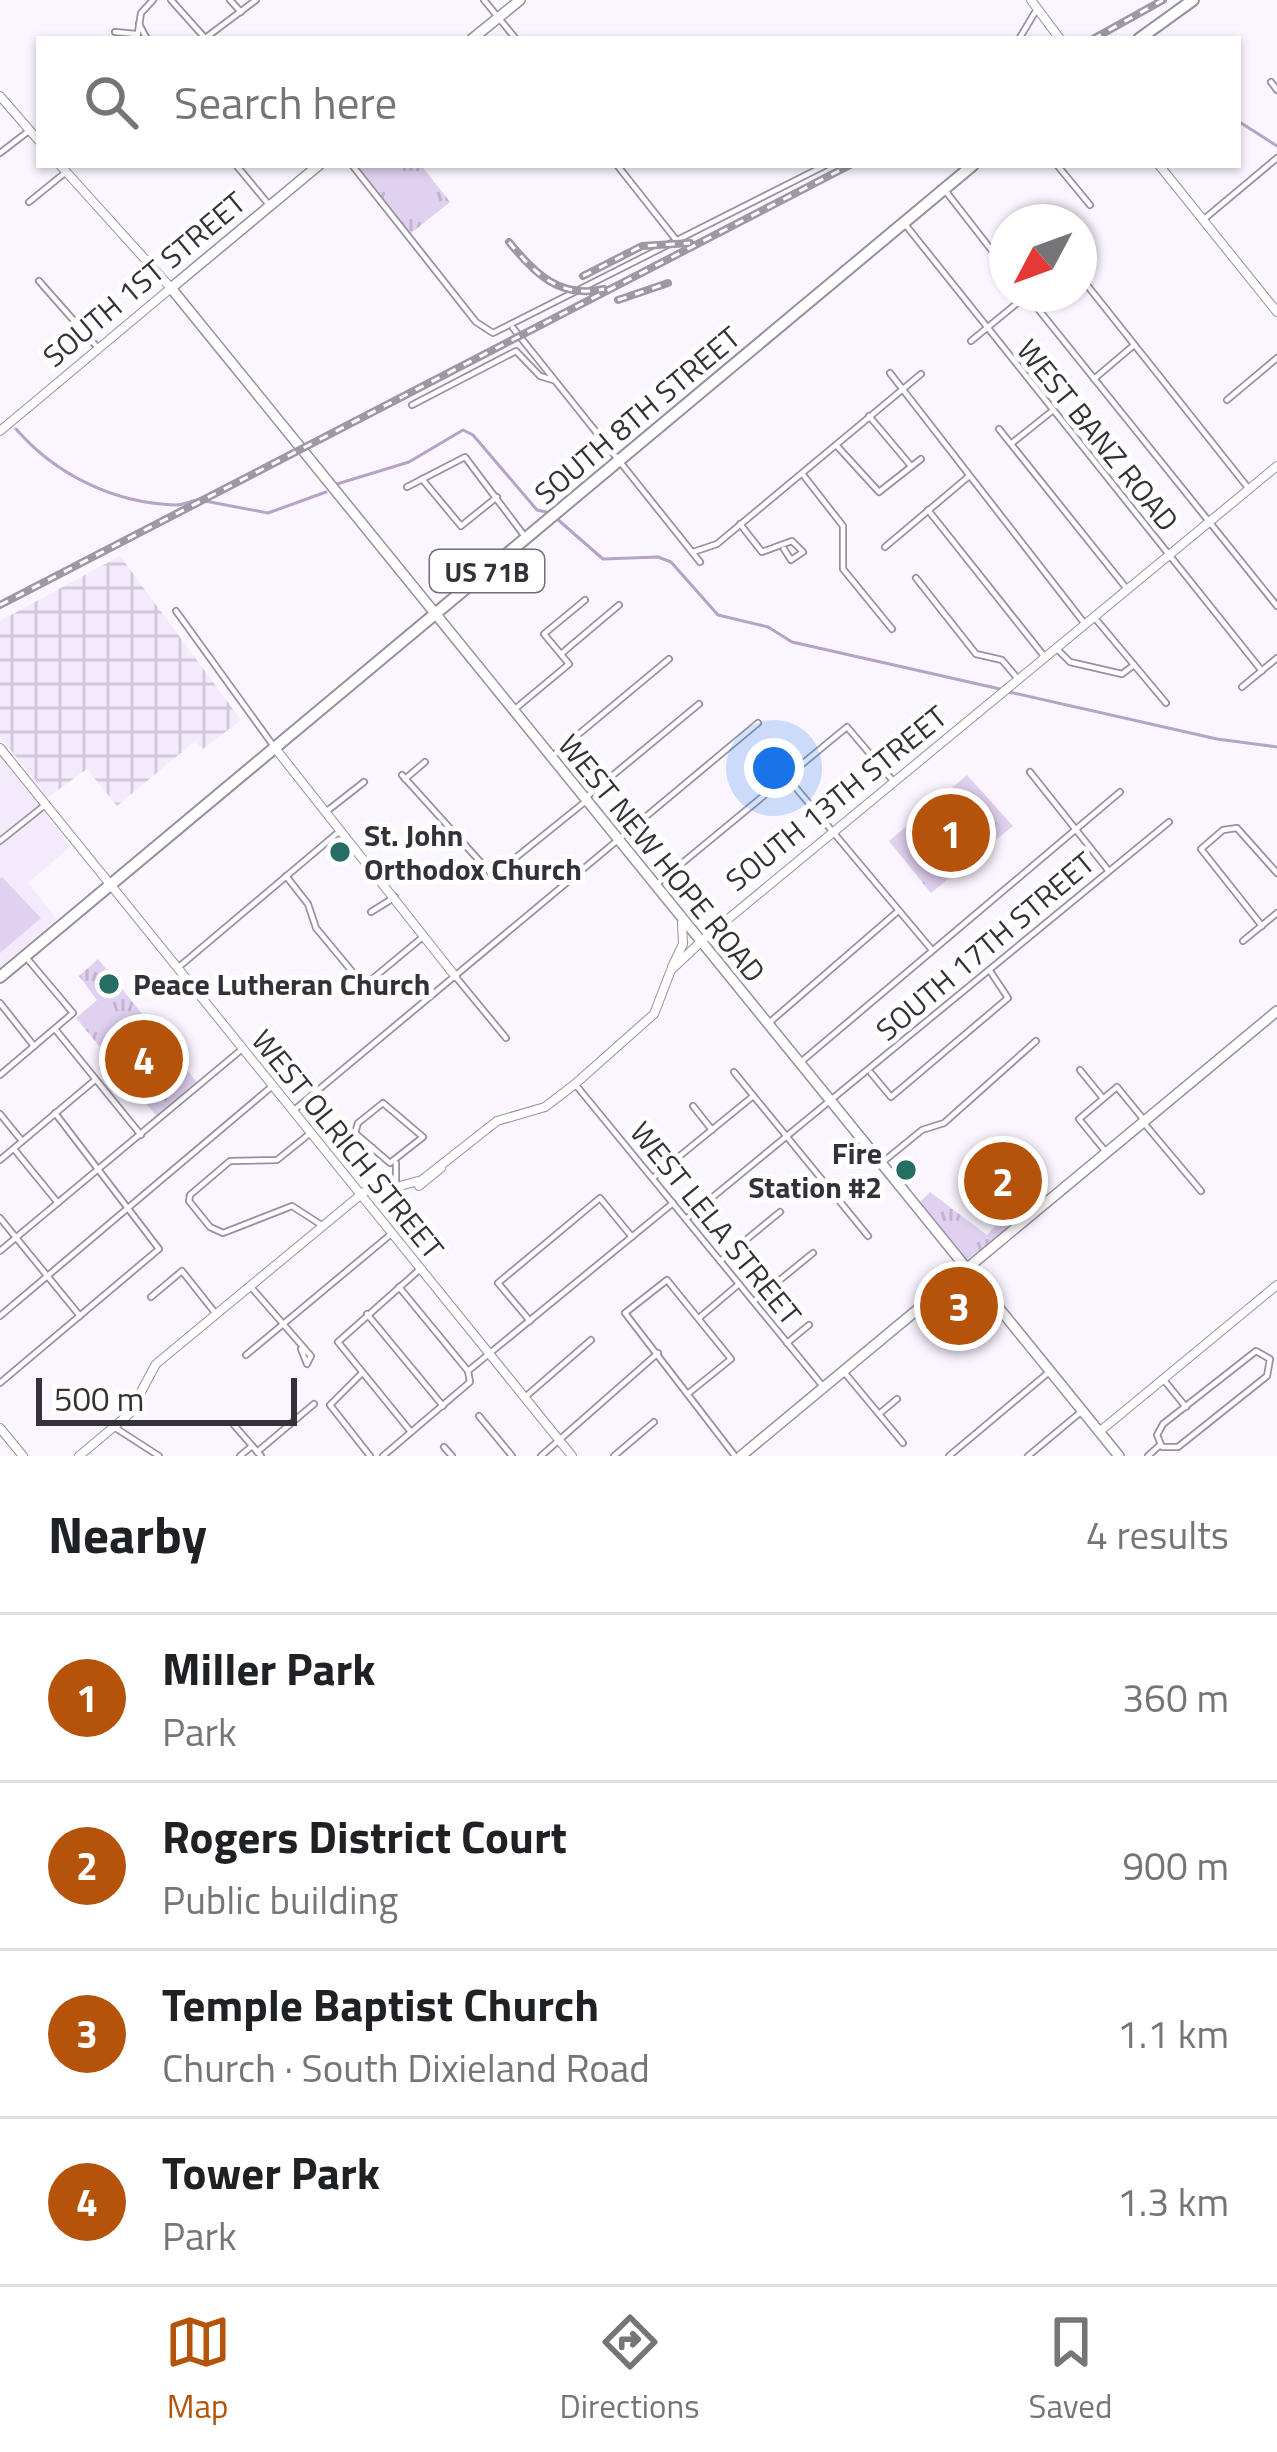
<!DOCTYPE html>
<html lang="en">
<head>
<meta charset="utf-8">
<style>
	body { margin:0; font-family:"Titillium Web",sans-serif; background:#f6f6f6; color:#202124 }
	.compass { position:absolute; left:989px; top:204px; width:108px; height:108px; border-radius:50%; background:#fff; box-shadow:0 3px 9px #0004; rotate:229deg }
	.scale { position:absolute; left:36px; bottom:30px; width:261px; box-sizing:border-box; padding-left:12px; border:6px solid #353138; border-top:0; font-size:33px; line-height:42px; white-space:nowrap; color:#353138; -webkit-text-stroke:9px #fff; paint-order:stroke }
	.you { position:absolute; left:774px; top:768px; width:42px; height:42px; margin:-30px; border:9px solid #fff; border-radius:50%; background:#1a73e8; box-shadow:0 0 0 18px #1a73e833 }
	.badge { display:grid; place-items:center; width:78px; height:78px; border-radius:50%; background:#b45309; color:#fff; font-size:39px; font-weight:700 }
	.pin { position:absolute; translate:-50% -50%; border:6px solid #fff; box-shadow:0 3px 12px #0006 }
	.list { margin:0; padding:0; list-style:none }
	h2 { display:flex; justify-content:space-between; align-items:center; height:156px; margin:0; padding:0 48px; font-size:51px }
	h2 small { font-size:39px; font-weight:400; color:#757577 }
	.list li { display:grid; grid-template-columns:78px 1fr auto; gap:36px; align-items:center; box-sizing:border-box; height:168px; padding:0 48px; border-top:3px solid #e0e0e0 }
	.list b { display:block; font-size:45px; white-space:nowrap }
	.list p { margin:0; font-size:39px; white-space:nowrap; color:#757577 }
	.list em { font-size:39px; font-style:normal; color:#757577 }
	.icon { flex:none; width:66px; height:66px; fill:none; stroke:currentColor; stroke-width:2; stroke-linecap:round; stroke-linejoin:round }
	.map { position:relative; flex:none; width:1277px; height:1456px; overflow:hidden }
	.search { position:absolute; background:#fff; box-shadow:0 3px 9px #0004; left:36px; right:36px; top:36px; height:132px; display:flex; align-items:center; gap:30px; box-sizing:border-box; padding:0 42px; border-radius:0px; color:#757577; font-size:45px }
	.sheet { height:828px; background:#fff }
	nav { display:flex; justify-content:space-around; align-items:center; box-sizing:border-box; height:168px; border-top:3px solid #e0e0e0; background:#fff; font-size:33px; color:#757577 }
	nav a { display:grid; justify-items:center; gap:6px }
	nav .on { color:#b45309 }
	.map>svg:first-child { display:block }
	.built { fill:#f3eafc }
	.industrial { fill:url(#industrial-grid) }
	.grass { fill:url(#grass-tufts) }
	.garden { fill:#e1d1f0 }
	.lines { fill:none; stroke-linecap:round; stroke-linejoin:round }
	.stream { stroke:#b5a4c5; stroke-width:3 }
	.minor-casing { stroke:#98909f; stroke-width:8 }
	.tertiary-casing { stroke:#98909f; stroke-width:10 }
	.secondary-casing { stroke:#98909f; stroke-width:12 }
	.primary-casing { stroke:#98909f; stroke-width:14 }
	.minor { stroke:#fff; stroke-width:4.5 }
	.tertiary { stroke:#fff; stroke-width:8 }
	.secondary { stroke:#fff; stroke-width:9 }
	.primary { stroke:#fff; stroke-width:10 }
	.rail-casing { stroke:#9d98a1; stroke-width:8 }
	.rail { stroke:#fff; stroke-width:3; stroke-dasharray:9; stroke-linecap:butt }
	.poi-dot { fill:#276e65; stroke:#fff; stroke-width:4.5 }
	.labels { text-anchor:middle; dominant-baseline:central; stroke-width:10; stroke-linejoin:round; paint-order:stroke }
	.shield { fill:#fff; stroke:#726f74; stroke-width:3 }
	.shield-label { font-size:27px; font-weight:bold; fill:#353138 }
	.street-label { font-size:30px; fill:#353138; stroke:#fff }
	.poi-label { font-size:30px; font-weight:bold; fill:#353138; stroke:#fff; text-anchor:start }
</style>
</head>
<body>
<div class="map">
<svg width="1277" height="1456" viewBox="0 0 1277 1456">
	<defs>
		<pattern id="industrial-grid" width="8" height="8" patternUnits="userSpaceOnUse" patternTransform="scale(3)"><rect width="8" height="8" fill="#f3eafc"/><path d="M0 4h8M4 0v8" fill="none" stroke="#d1c9d9"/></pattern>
		<pattern id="grass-tufts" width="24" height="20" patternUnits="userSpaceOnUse" patternTransform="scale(3)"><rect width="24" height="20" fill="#e1d1f0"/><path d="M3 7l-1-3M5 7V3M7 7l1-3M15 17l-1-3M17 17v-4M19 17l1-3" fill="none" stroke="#c2b4cf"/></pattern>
	</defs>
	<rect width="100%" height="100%" fill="#faf5ff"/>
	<polygon class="built" points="0,750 70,847 28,883 57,919 0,967"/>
	<polygon class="industrial" points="120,556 241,720 203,749 195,741 117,806 87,769 44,800 41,787 0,737 0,621"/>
	<g class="grass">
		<polygon points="355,165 421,165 450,202 410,234"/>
		<polygon points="967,775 1013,826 931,893 889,841"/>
		<polygon points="98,959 199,1085 159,1119 76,1018 97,1000 79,976"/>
		<polygon points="930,1192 987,1235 1008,1212 1015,1225 966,1260 919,1203"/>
	</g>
	<polygon class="garden" points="2,877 41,918 0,953 0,878"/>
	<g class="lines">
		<g class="stream">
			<polyline points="1238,121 1277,146"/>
			<path d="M16 429C55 474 113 503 175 505 184 505 193 500 201 499"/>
			<polyline points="337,484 409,462 463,430 473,435 537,510 551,513"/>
			<polyline points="205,501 268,513 326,492"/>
			<polyline points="556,518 603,559 658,557 671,562 718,615 768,627 792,642 1000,689"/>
			<polyline points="1009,692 1217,739 1277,747"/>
		</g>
		<g class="minor-casing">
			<g id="minor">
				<polyline points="171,0 205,38"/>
				<polyline points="230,0 241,12"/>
				<polyline points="484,0 516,39"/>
				<polyline points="139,24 147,39"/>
				<polyline points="115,32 136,34"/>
				<polyline points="137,39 141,13 153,0"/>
				<polyline points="204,39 256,0"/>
				<polyline points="1019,39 1037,9"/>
				<polyline points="1271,82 1277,90"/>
				<polyline points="0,153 30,130"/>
				<polyline points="236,165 270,206"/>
				<polyline points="352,165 476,322 493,333 826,165"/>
				<polyline points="617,165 677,241"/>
				<polyline points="1057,165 1090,205"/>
				<polyline points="944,189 1007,270"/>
				<polyline points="29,202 66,172"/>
				<polyline points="1028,211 1037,222"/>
				<polyline points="1203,220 1277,158"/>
				<polyline points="904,223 1262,671"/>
				<polyline points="1079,275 1249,489"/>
				<polyline points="39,281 98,348"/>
				<polyline points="1026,294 1277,606"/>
				<polyline points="513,328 700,562"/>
				<polyline points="971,341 1027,295"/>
				<polyline points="890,373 1085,624"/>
				<polyline points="1094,379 1134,345"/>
				<polyline points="1227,400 1277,358"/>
				<polyline points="412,405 516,351 540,376 553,380"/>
				<polyline points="869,416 911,466"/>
				<polyline points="999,429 1127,589"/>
				<polyline points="1012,443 1052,411"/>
				<polyline points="837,446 879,492 921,459"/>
				<polyline points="804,476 843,526 843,569 892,629"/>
				<polyline points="422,479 461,526 497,497"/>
				<polyline points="407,487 465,457 523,534"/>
				<polyline points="928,510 1044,656"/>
				<polyline points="740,524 762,552 792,541 803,552 791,560 784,549"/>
				<polyline points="885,547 968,477"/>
				<polyline points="693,552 717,544 921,374"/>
				<polyline points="916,578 976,654 1002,660 1018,679"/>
				<polyline points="176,611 275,748"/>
				<polyline points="1094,617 1166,703"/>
				<polyline points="1056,648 1070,662 1122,674 1134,665"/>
				<polyline points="561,654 619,605"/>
				<polyline points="1242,687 1277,658"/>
				<polyline points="515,709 569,664 544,634 585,600"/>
				<polyline points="550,758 669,659"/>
				<polyline points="1030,772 1108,870"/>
				<polyline points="402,775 493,876 586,801"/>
				<polyline points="786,776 932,950"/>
				<polyline points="405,779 425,762"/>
				<polyline points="584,799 699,704"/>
				<polyline points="327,811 364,782"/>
				<polyline points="0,841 45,805"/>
				<polyline points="286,876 308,904 316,928 360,981 371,980 424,936"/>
				<polyline points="658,883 847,727 894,782"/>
				<polyline points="371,912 395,897"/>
				<polyline points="1262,926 1201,849 1223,830 1237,828 1277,873"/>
				<polyline points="1243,941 1277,913"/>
				<polyline points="180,966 341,830"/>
				<polyline points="455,976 506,1038"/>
				<polyline points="0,1003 34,1046"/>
				<polyline points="770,1022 897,912"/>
				<polyline points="55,1029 141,1135"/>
				<polyline points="802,1061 1120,792"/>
				<polyline points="1080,1070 1102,1097"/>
				<polyline points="734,1072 868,1236"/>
				<polyline points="871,1073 891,1097 1008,998 990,971"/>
				<polyline points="0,1075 73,1013 25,956"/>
				<polyline points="575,1084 821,1384"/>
				<polygon points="383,1103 423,1137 390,1163 355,1133 358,1123"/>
				<polyline points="693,1106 712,1130"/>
				<polyline points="293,1111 758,723"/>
				<polyline points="0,1114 22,1141"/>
				<polyline points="1143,1122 1201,1191"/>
				<polyline points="308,1135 277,1160 230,1161 190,1195 189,1201 210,1227 223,1233 292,1206 323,1226"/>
				<polyline points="14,1149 58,1203"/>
				<polyline points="1106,1152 1079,1119 1117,1087 1144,1120"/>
				<polyline points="361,1159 373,1148"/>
				<polyline points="0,1160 95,1080"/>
				<polyline points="884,1161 922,1130 944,1123 1036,1041"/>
				<polyline points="654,1177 752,1097"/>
				<polyline points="396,1187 396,1163"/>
				<polyline points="0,1218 80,1316"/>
				<polyline points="686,1219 1169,822"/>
				<polyline points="0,1251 241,1050"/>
				<polyline points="720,1261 780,1212"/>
				<polyline points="251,1287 311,1356 307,1364 301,1349"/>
				<polyline points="399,1287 468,1371"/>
				<polyline points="151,1297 182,1271 216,1314"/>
				<polyline points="754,1301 813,1253"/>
				<polyline points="367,1314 443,1406"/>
				<polyline points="0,1316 270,1088"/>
				<polyline points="699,1318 739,1284"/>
				<polyline points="530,1321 498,1283 600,1198 632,1237"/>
				<polyline points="787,1343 809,1325"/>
				<polygon points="1256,1351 1270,1359 1267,1376 1178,1447 1162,1447 1157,1435 1163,1424"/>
				<polyline points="246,1355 390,1235"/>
				<polyline points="844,1372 903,1443"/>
				<polyline points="362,1373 330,1405 370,1456"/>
				<polyline points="1163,1379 1186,1407"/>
				<polyline points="0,1383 159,1249 55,1113"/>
				<polyline points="690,1392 731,1359 667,1280 625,1313 735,1456"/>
				<polyline points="524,1398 591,1340"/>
				<polyline points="879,1414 897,1399"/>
				<polyline points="479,1416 512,1456"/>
				<polyline points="234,1425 261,1456"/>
				<polyline points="114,1427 159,1456"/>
				<polyline points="411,1432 338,1342 419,1270"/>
				<polyline points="444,1447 452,1456"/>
				<polyline points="257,1452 314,1404"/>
				<polyline points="240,1456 252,1446"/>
				<polyline points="383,1456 470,1382 468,1371 673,1203"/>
				<polyline points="541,1456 658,1353"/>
				<polyline points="614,1456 654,1422"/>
				<polyline points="949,1456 1049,1372"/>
				<polyline points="1028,1456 1082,1411"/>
				<polyline points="1148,1456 1160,1445"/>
			</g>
		</g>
		<g class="tertiary-casing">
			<g id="tertiary">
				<polyline points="1031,0 1060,39"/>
				<polyline points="0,96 39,141"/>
				<polyline points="1159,165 1277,312"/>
				<polyline points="0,431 171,288 60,165"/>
				<polyline points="0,748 572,1456"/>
				<polyline points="275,748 455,976"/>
				<polyline points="672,967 683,944 682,923"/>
				<polyline points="419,1186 441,1168"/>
				<polyline points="396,1187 422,1180 497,1121 545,1107 575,1084 654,1014 671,970 705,938 1277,466"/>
				<polyline points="0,1428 23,1456"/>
				<polyline points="1099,1432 1277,1285"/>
				<polyline points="79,1456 129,1414 156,1364 364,1192 378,1186 399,1188"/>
			</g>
		</g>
		<g class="secondary-casing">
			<g id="secondary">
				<polyline points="472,39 520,0"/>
				<polyline points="319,165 171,288 1119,1456"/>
				<polyline points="741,1456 1277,1011"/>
			</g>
		</g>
		<g class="primary-casing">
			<g id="primary">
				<polyline points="1139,39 1193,0"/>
				<polyline points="0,977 973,165"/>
			</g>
		</g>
		<use href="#minor" class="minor"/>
		<use href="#tertiary" class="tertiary"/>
		<use href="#secondary" class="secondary"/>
		<use href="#primary" class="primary"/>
		<g class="rail-casing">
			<g id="rail">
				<polyline points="1093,39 1163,0"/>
				<path d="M509 242C535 274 560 299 604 289"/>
				<polyline points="583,276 642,246 690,243"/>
				<polyline points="618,300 668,283"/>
				<polyline points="0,605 850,165"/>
			</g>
		</g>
		<use href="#rail" class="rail"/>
	</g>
	<g class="poi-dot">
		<circle cx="340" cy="852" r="12"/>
		<circle cx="109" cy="984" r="12"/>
		<circle cx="906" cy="1170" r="12"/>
	</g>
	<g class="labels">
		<rect class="shield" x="430" y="550" width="114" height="42" rx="9"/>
		<g class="shield-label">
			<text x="487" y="571">US 71B</text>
		</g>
		<g class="street-label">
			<text transform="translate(144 279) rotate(-40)">SOUTH 1ST STREET</text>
			<text transform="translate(637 415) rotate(-40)">SOUTH 8TH STREET</text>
			<text transform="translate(1098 435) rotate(51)">WEST BANZ ROAD</text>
			<text transform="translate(836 798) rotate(-39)">SOUTH 13TH STREET</text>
			<text transform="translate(662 858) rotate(51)">WEST NEW HOPE ROAD</text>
			<text transform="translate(985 946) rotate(-40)">SOUTH 17TH STREET</text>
			<text transform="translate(348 1144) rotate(51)">WEST OLRICH STREET</text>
			<text transform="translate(716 1223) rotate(51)">WEST LELA STREET</text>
		</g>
		<g class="poi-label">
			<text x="364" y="835">St. John<tspan x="364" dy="34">Orthodox Church</tspan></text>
			<text x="133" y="984">Peace Lutheran Church</text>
			<text x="882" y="1153" text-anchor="end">Fire<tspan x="882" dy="34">Station #2</tspan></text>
		</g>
	</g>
</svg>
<svg class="compass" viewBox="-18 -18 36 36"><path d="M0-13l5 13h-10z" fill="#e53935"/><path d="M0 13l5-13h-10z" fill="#757577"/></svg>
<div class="scale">500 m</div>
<div class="you"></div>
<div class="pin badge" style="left:951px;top:833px">1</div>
<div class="pin badge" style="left:1003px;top:1181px">2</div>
<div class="pin badge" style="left:959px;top:1306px">3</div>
<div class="pin badge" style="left:144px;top:1059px">4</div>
<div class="search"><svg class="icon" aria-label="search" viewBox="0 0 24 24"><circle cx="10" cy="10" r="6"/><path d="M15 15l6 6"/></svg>Search here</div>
</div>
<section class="sheet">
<h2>Nearby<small>4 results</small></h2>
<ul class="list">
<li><span class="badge">1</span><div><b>Miller Park</b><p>Park</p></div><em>360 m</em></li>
<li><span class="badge">2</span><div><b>Rogers District Court</b><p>Public building</p></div><em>900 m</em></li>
<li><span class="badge">3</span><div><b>Temple Baptist Church</b><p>Church · South Dixieland Road</p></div><em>1.1 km</em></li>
<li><span class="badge">4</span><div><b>Tower Park</b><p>Park</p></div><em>1.3 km</em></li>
</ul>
</section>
<nav>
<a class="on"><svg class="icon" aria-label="map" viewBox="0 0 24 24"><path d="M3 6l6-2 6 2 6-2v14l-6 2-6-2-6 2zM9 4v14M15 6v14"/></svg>Map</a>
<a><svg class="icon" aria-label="directions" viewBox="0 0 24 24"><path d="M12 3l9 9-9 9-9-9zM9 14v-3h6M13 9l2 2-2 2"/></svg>Directions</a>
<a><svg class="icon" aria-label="saved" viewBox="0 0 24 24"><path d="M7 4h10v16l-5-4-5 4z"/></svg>Saved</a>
</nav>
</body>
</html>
